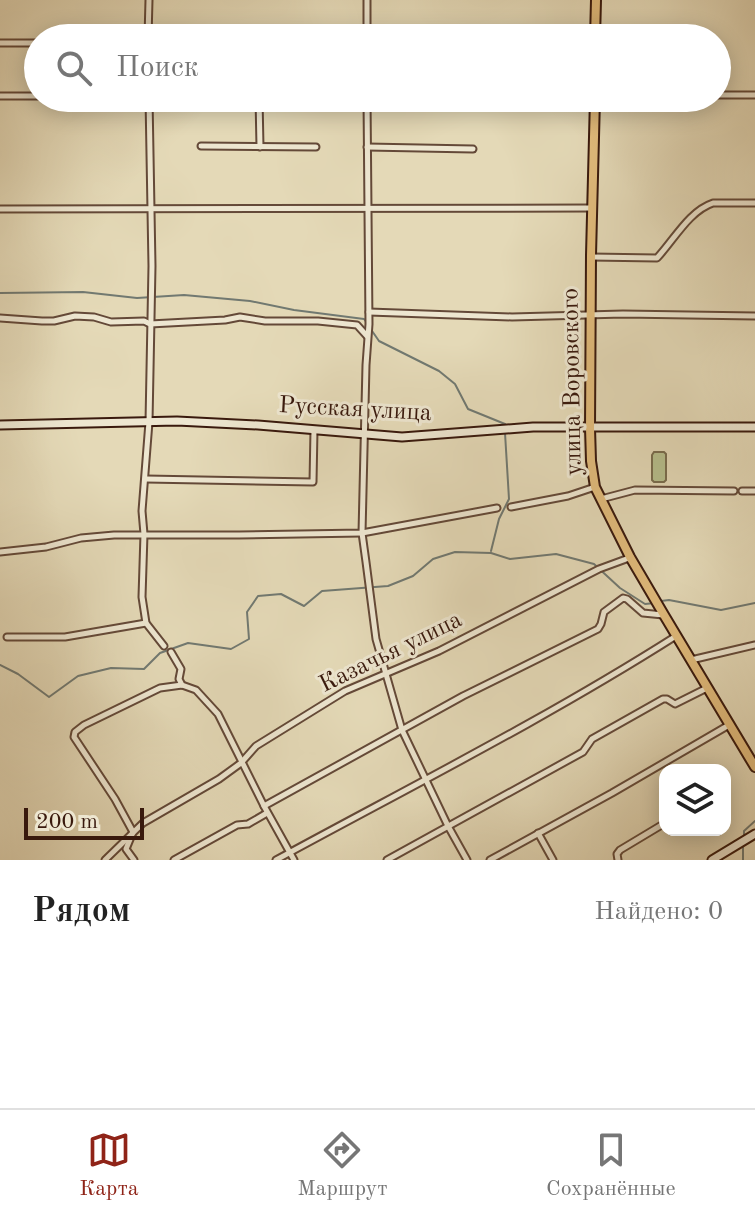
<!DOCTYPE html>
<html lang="ru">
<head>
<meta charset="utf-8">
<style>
	body { margin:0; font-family:"Old Standard TT",serif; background:#f2f2f2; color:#222 }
	.controls { position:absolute; right:24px; bottom:24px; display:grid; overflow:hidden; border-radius:16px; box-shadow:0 4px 20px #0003 }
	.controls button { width:72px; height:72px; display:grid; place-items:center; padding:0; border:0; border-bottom:2px solid #e0e0e0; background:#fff; color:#222; font:40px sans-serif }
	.scale { position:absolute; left:24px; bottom:20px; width:120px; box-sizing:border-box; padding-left:8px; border:4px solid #39190d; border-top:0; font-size:22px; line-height:28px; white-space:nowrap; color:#39190d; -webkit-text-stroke:6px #ede6d0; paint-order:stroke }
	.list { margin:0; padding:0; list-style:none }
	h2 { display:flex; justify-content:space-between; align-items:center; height:104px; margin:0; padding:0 32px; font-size:34px }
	h2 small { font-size:26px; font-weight:400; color:#767676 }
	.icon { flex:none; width:44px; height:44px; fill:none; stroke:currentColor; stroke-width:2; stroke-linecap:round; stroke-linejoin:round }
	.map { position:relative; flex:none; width:755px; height:860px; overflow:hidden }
	.search { position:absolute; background:#fff; box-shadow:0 4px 20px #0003; left:24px; right:24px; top:24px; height:88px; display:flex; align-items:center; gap:20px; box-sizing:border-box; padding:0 28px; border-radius:44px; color:#767676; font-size:30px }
	.sheet { height:248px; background:#fff }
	nav { display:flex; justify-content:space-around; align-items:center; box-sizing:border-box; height:112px; border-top:2px solid #e0e0e0; background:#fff; font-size:22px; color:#767676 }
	nav a { display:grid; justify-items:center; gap:4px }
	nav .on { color:#8f2418 }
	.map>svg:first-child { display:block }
	.green { fill:#b6bf8d; stroke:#786c4d; stroke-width:2 }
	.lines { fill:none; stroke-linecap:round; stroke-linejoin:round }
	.stream { stroke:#717971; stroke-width:2 }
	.street-casing { stroke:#644938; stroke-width:9 }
	.secondary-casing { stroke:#39190d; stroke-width:11 }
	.primary-casing { stroke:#39190d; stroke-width:12 }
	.street { stroke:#ede6d0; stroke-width:5 }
	.secondary { stroke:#ede6d0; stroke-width:7 }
	.primary { stroke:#e2bc7c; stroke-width:8 }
	.labels { text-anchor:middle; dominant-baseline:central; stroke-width:6; stroke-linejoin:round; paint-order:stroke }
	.street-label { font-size:24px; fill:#39190d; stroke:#ede6d0 }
</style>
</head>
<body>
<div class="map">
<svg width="755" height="860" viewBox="0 0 755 860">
	<rect width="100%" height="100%" fill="#e4d9b7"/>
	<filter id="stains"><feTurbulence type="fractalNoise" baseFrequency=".0025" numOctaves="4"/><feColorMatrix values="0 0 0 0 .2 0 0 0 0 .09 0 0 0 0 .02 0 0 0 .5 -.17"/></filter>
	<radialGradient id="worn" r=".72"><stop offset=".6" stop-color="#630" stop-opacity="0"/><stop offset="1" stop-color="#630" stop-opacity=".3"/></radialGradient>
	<polygon class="green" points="654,452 664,452 666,454 666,480 664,482 654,482 652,480 652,455"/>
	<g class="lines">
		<g class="stream">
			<polyline points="0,293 83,292 137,298 184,295 250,301 294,310 364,319 367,323"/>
			<polyline points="370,328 379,341 439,371 455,384 468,409 505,424 505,427"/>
			<polyline points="491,551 499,519 509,499 505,433"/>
			<polyline points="661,601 669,600 721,610 755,603"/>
			<polyline points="0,665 18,674 49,697 78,676 111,668 144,669 160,653 188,643 231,649 249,639 247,612 258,596 281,594 304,606 322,591 388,586 413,576 433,559 455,552 491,553 510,559 556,554 594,564 620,588 645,604 655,603"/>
			<polyline points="744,839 744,831 755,821"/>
			<polyline points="743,860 743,845"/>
		</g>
		<g class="street-casing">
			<g id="street">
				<polyline points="367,0 367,38"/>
				<polyline points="148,38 149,0"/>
				<polyline points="0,43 38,43"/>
				<polyline points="717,95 755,95"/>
				<polyline points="0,96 38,96"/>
				<polyline points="149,98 152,266 149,422 142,511 144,534 142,597 146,623 164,646"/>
				<polyline points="259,98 260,147"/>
				<polyline points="367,98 369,324 366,365 362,533 366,562 376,639 402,730 448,826 467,860"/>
				<polyline points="201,146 316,147"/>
				<polyline points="367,147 473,149"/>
				<polyline points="0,209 592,208"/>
				<path d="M591 257 657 258C674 240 689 211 713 203H755"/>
				<polyline points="369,312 512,317 623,314 755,316"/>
				<polyline points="0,318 42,321 54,321 75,316 94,317 111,322 144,321 150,324 225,320 240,317 265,321 318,321 357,325 367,336"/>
				<polyline points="146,479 313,482 314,430"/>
				<polyline points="742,491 755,491"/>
				<polyline points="601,499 635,490 734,491"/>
				<polyline points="511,507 568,496 595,487"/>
				<polyline points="0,552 46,547 81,538 114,535 239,535 362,533 497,508"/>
				<polyline points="7,637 65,637 146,623"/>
				<polyline points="171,652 181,669 179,679 182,685"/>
				<polyline points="691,660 755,645"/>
				<polyline points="264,806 463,696 598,629 601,624 604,612 623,598 627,599 643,613 663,615"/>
				<polyline points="538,833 553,860"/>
				<polyline points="105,860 143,823 219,779 241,763 256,746 345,691 439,651 599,569 629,558"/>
				<polyline points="134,860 126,849 133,832 115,799 74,737 75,732 84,725 160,688 182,685 196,690 218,714 264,806 294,860"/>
				<polyline points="174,860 237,825 248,824 267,813"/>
				<path d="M276 860C410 787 547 718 676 636"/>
				<polyline points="387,860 583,752 592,739 663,699 667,699 675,704 707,688"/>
				<polyline points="490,860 612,793 729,725"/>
				<polyline points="618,860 617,854 620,850 665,823"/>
			</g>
		</g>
		<g class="secondary-casing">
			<g id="secondary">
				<polyline points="0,425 177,421 258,425 402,437 533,427 755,427"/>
				<polyline points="712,860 755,834"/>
			</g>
		</g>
		<g class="primary-casing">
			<g id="primary">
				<polyline points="595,38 596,0"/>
				<polyline points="595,98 591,255 590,428 591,461 595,487 630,557 664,615 755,767"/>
			</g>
		</g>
		<use href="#street" class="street"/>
		<use href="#secondary" class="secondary"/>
		<use href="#primary" class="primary"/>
	</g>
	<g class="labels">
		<g class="street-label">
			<text transform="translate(573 382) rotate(-91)">улица Воровского</text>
			<text transform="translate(355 410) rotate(3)">Русская улица</text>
			<text transform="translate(391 653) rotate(-26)">Казачья улица</text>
		</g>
	</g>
	<rect width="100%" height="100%" filter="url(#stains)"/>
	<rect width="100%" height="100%" fill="url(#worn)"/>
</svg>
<div class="controls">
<button><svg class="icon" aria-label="layers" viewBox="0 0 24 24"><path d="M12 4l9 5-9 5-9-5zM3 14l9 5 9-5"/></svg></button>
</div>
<div class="scale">200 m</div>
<div class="search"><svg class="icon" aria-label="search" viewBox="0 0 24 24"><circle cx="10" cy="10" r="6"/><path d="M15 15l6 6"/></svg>Поиск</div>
</div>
<section class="sheet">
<h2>Рядом<small>Найдено: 0</small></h2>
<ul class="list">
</ul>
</section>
<nav>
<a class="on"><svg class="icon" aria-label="map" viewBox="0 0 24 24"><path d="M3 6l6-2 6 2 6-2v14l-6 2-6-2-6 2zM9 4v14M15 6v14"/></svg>Карта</a>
<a><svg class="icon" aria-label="directions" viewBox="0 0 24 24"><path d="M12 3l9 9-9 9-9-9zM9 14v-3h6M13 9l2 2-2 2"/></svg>Маршрут</a>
<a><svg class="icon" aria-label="saved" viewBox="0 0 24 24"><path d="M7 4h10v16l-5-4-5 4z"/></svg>Сохранённые</a>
</nav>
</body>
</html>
